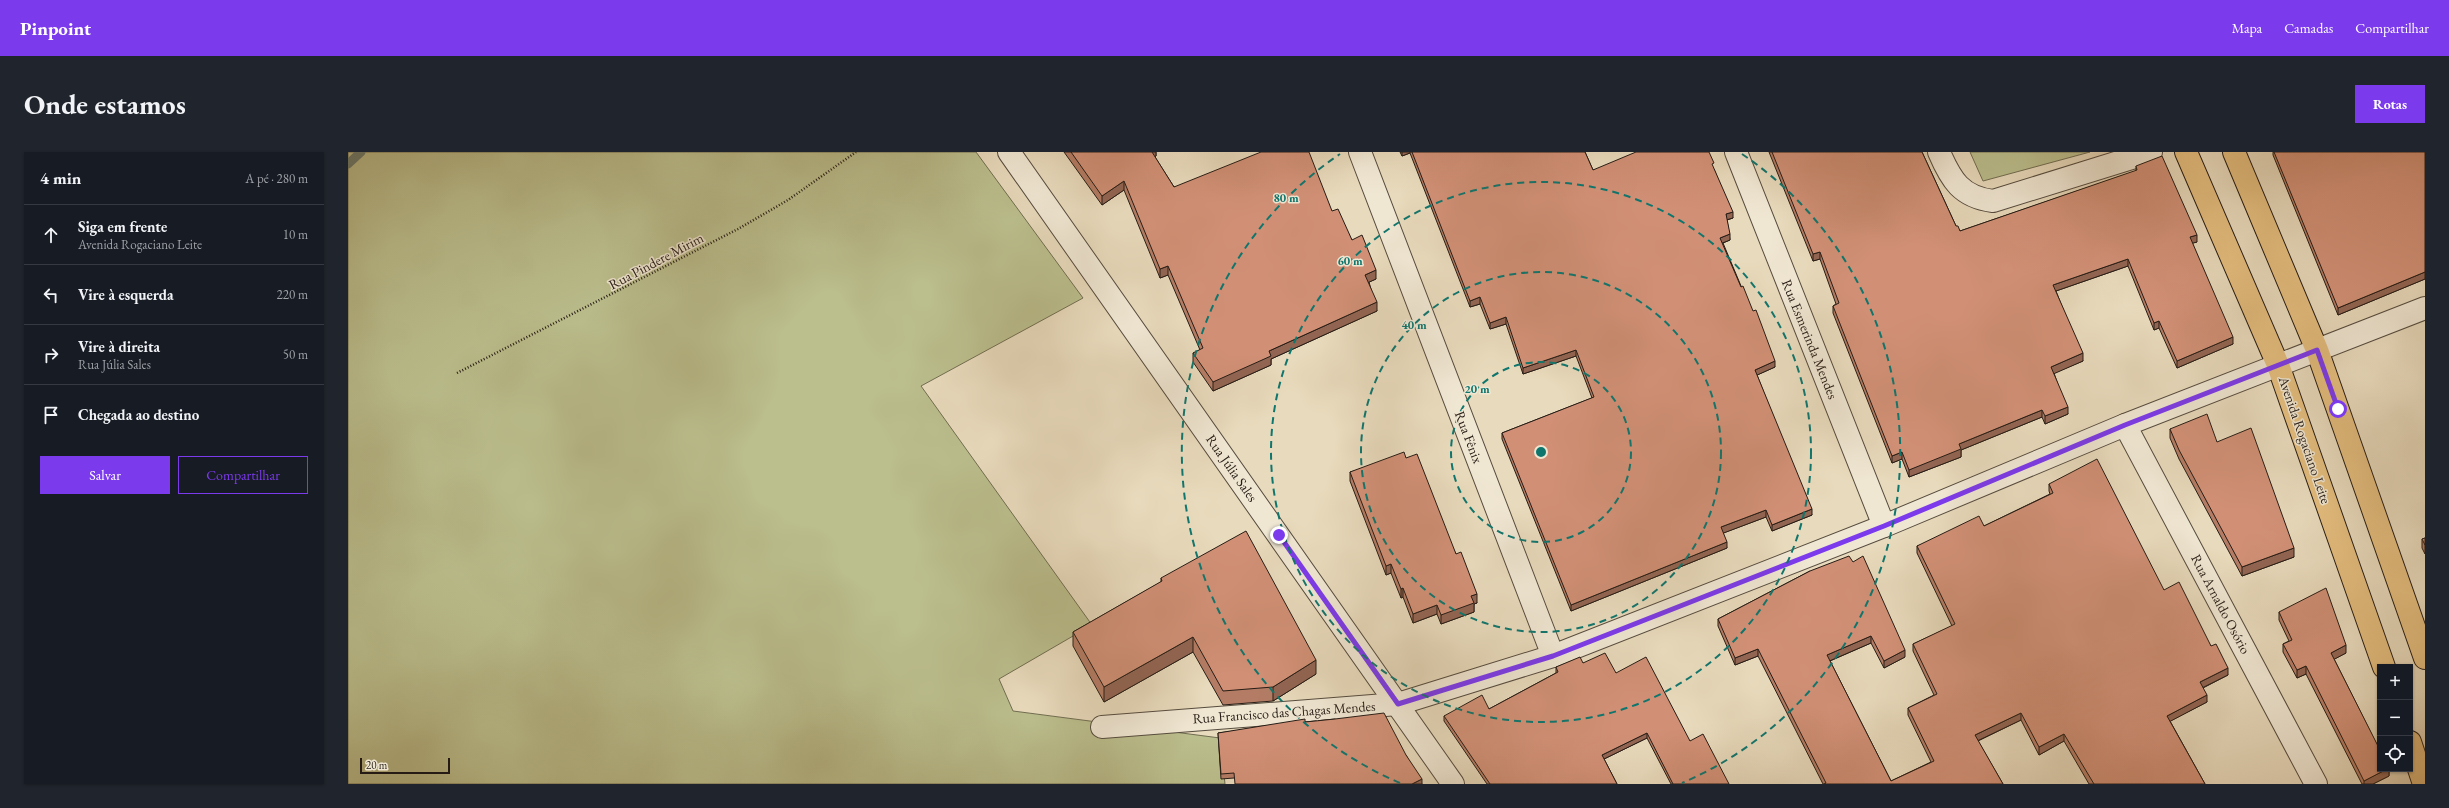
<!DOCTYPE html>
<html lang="pt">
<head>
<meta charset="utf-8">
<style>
	body { margin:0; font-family:"EB Garamond",serif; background:#20242c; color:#f1f3f6 }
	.controls { position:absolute; right:12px; bottom:12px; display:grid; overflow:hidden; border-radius:0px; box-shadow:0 1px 3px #0004 }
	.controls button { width:36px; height:36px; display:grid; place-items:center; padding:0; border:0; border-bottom:1px solid #363941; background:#171b24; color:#f1f3f6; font:20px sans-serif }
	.scale { position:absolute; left:12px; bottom:10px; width:90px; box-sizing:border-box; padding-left:4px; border:2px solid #261c15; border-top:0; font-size:11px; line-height:14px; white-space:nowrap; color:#261c15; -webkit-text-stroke:3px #f0e7d3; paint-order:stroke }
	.stop { position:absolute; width:12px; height:12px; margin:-9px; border:3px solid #7c3aed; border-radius:50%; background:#fff }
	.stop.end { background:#7c3aed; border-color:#fff; box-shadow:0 1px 4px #0008 }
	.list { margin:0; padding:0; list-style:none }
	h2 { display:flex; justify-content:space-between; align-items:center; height:52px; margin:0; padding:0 16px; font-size:17px }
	h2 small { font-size:13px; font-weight:400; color:#9ea1a6 }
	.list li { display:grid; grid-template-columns:26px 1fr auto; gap:12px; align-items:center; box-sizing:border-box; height:60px; padding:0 16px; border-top:1px solid #363941 }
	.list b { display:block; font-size:15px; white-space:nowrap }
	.list p { margin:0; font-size:13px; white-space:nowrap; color:#9ea1a6 }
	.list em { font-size:13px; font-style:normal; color:#9ea1a6 }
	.actions { display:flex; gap:8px; padding:12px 16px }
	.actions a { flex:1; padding:9px 0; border:1px solid #7c3aed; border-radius:0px; text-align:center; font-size:14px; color:#7c3aed }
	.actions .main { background:#7c3aed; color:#fff }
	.icon { flex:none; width:22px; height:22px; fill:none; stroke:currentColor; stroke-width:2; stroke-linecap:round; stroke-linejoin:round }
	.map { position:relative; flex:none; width:2077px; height:632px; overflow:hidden; border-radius:0px }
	header { display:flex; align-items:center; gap:24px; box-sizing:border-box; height:56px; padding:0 20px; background:#7c3aed; color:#fff }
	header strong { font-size:19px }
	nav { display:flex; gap:22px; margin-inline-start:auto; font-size:14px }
	.intro { display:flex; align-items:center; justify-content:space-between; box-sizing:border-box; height:96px; padding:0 24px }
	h1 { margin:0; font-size:28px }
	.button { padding:10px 18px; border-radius:0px; background:#7c3aed; color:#fff; font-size:14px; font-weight:700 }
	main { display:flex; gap:24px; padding:0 24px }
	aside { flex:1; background:#171b24; border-radius:0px; box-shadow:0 1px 3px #0004 }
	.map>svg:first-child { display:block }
	.green { fill:#bbbe8d; stroke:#706d51 }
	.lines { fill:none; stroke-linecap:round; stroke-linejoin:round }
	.stream { stroke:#6a7b70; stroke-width:9 }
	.minor-casing { stroke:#564c3f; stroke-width:24 }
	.major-casing { stroke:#261c15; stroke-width:24 }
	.path { stroke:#261c15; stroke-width:2.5; stroke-dasharray:1 2; stroke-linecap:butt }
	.minor { stroke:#f0e7d3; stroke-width:22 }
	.major { stroke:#e4bd7e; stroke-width:22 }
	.wall { fill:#b47c65; stroke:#261c15 }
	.shaded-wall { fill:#926553; stroke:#261c15 }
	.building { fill:#d19076; stroke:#261c15 }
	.route { stroke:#7c3aed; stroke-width:5 }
	.ring { fill:none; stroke:#0f766e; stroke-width:2; stroke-dasharray:7 5 }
	.labels { text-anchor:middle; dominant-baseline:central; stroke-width:3; stroke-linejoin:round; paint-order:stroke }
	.street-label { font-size:14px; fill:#261c15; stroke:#f0e7d3 }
	.centre { fill:#0f766e; stroke:#f0e7d3; stroke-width:2 }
	.ring-label { font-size:12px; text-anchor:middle; font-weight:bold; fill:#0f766e; stroke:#f0e7d3; stroke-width:3; stroke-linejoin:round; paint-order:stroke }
</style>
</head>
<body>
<header>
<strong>Pinpoint</strong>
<nav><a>Mapa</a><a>Camadas</a><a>Compartilhar</a></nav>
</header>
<div class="intro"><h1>Onde estamos</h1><a class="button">Rotas</a></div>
<main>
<aside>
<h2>4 min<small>A pé · 280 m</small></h2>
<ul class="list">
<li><svg class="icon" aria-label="ahead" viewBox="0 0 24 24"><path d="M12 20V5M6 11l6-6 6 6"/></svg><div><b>Siga em frente</b><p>Avenida Rogaciano Leite</p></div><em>10 m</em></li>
<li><svg class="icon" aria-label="left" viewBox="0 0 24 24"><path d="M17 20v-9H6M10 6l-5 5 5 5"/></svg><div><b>Vire à esquerda</b></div><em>220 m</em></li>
<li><svg class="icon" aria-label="right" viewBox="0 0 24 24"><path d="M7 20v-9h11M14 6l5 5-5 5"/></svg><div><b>Vire à direita</b><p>Rua Júlia Sales</p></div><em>50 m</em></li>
<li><svg class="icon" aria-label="arrive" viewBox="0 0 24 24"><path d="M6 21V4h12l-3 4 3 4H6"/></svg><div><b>Chegada ao destino</b></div></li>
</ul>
<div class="actions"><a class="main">Salvar</a><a>Compartilhar</a></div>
</aside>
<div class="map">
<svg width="2077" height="632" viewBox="0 0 2077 632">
	<rect width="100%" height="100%" fill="#e8dabc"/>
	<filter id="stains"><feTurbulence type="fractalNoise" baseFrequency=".005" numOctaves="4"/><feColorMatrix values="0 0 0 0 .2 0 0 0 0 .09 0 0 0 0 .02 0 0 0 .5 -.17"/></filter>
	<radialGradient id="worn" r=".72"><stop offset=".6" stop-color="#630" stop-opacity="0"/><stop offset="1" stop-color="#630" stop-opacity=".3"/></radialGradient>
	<g class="green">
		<polygon points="0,0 628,0 735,146 573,234 744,473 651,527 665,559 872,586 877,632 0,632"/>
		<polygon points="1622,0 1742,0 1635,29"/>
	</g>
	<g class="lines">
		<polyline class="stream" points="0,12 13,0"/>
		<g class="minor-casing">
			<g id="minor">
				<polyline points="661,0 1105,632"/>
				<polyline points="1012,0 1205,504"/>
				<polyline points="1388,0 1536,374"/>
				<path d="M1591 0C1603 28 1613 45 1645 49L1803 0"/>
				<polyline points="1777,273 1968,632"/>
				<polyline points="754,575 1050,552 1121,530 1205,504 1536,374 1777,273 2077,156"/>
			</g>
		</g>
		<g class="major-casing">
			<g id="major">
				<polyline points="1838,0 1930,213 2036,515"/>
				<polyline points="1886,0 1969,198 2077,506"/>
				<polyline points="2062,590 2076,632"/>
			</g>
		</g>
		<polyline class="path" points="109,221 390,77 440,48 508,0"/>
		<use href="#minor" class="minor"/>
		<use href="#major" class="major"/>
	</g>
	<g class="wall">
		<polygon points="716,0 808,0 808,4 807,5 826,35 984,59 1004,88 1028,127 1021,130 1029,159 923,207 923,213 865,239 845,210 845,201 852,198 820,123 812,126 776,38 754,53"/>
		<polygon points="1052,0 1237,0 1245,18 1366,17 1385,66 1379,68 1382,88 1375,91 1427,215 1409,223 1464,363 1424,379 1418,365 1375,381 1379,396 1223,459 1154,287 1154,281 1244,246 1228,204 1175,222 1158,172 1142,177 1132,152 1122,155 1062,1 1054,4"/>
		<polygon points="1421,0 1574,0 1608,74 1612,79 1788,19 1788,14 1849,90 1844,91 1885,192 1829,216 1811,176 1806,178 1780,114 1708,139 1735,209 1706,221 1720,262 1697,272 1694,265 1613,298 1613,305 1561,325 1554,307 1544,311 1485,161 1485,154 1488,152 1472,107 1465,109"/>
		<polygon points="1925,0 2077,0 2077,127 1990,163 1925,3"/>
		<polygon points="1822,277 1869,290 1946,405 1894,424 1831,307 1822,286"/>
		<polygon points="1058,306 1108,402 1129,451 1126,452 1126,460 1093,472 1089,462 1065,471 1055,445 1053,446 1043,421 1038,423 1002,329 1002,320"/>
		<polygon points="1701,332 1816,438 1863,494 1880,523 1855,536 1859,550 1822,569 1857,632 1741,632 1716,589 1691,603 1673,568 1630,589 1655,632 1475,632 1410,504 1387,513 1370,474 1370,467 1462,419 1557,505 1536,516 1523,491 1482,509 1543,629 1583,610 1560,563 1560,556 1586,543 1565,499 1565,492 1604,474 1569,401 1569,394 1636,374 1702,342 1701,339"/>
		<polygon points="2077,386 2077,402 2074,396 2074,387"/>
		<polygon points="813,426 968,522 925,549 875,553 845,500 756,550 725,494 725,480 813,430"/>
		<polygon points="1931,460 1998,501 1986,507 2041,617 2041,624 2025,632 2014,632 1958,522 1949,526 1935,500 1935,492 1941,489 1931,468"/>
		<polygon points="1235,511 1268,521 1342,589 1381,632 1323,632 1299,586 1256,607 1269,632 1139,632 1096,569 1096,564 1141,557 1208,521 1208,515"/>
		<polygon points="987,567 1058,603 1074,632 886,626 873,627 870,581 957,570"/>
	</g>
	<g class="shaded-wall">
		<polygon points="802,0 808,0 808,4 802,7"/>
		<polygon points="1054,0 1062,0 1062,1 1054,4"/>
		<polygon points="776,29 776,38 754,53 754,44"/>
		<polygon points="1385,60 1385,66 1378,68 1378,62"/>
		<polygon points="1382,82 1382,88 1372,92 1372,86"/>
		<polygon points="1849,83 1849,90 1842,92 1842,85"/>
		<polygon points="1472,100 1472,107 1465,109 1465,102"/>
		<polygon points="1780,107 1780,114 1705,140 1705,133"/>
		<polygon points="820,114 820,123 812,126 812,117"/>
		<polygon points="1028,118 1028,127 1017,132 1017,123"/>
		<polygon points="2077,120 2077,127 1990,163 1990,156"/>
		<polygon points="1132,145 1132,152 1122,155 1122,149"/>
		<polygon points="1029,150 1029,159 923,207 923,213 865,239 865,230 921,199"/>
		<polygon points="1158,165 1158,172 1142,177 1142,171"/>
		<polygon points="1811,169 1811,176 1806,178 1806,171"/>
		<polygon points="1885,185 1885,192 1829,216 1829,209"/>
		<polygon points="1228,198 1228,204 1175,222 1175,216"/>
		<polygon points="1735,201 1735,209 1703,223 1703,215"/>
		<polygon points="1427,209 1427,215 1407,224 1407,218"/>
		<polygon points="1720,255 1720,262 1697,272 1697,264"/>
		<polygon points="1694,258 1694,265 1613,298 1613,305 1561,325 1561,318 1611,292"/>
		<polygon points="1554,300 1554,307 1544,311 1544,304"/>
		<polygon points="1464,357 1464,363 1424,379 1424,373"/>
		<polygon points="1418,358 1418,365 1373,382 1373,375"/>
		<polygon points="1379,390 1379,396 1223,459 1223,453"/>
		<polygon points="1946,396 1946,405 1894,424 1894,415"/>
		<polygon points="1043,412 1043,421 1038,423 1038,414"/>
		<polygon points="1055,436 1055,445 1053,446 1053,437"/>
		<polygon points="1129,442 1129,451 1126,452 1126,460 1093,472 1093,463 1123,444"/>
		<polygon points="1089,453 1089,462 1065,471 1065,462"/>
		<polygon points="1523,484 1523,491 1479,510 1479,503"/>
		<polygon points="845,485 845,500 756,550 756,535"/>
		<polygon points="1998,493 1998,501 1983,509 1983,501"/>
		<polygon points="1410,497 1410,504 1387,513 1387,506"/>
		<polygon points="1557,498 1557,505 1536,516 1536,509"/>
		<polygon points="968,508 968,522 925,549 925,535"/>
		<polygon points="1958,514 1958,522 1949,526 1949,518"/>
		<polygon points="1880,516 1880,523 1852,537 1852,530"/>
		<polygon points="1859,543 1859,550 1819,571 1819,564"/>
		<polygon points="1673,561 1673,568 1627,590 1627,583"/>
		<polygon points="1299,581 1299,586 1254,608 1254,603"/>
		<polygon points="1716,582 1716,589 1691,603 1691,595"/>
		<polygon points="2039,617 2041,617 2041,624 2025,632 2016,632 2016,629"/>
		<polygon points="1074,627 1074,632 1064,632"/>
	</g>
	<g class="building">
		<polygon points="723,0 804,0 826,35 913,0 961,0 984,59 990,57 1004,88 1014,83 1028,118 1017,123 1029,150 921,199 923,204 865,230 845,201 855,196 820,114 812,117 776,29 754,44"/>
		<polygon points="1064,0 1237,0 1245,18 1288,0 1361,0 1366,11 1364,12 1385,60 1378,62 1382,82 1372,86 1393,135 1395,134 1405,159 1408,158 1427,209 1407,218 1464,357 1424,373 1418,358 1373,375 1379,390 1223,453 1154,281 1246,245 1228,198 1175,216 1158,165 1142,171 1132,145 1122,149"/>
		<polygon points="1424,0 1574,0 1608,74 1610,74 1612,79 1789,18 1788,14 1814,4 1849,83 1842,85 1885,185 1829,209 1811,169 1806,171 1780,107 1705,133 1735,201 1703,215 1720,255 1697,264 1694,258 1611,292 1613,297 1561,318 1554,300 1544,304 1485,154 1491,151 1472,100 1465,102"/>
		<polygon points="1926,0 2077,0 2077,120 1990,156"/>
		<polygon points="1859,262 1869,290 1903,276 1946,396 1894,415 1831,298 1822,277"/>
		<polygon points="1056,300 1058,306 1069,302 1108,402 1113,400 1129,442 1123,444 1126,451 1093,463 1089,453 1065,462 1055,436 1053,437 1043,412 1038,414 1002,320"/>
		<polygon points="1749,307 1816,438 1831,430 1863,494 1868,492 1880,516 1852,530 1859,543 1819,564 1857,632 1746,632 1716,582 1691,595 1673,561 1627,583 1655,632 1476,632 1478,631 1410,497 1387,506 1370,467 1462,419 1501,404 1505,410 1515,404 1557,498 1536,509 1523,484 1479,503 1543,629 1586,609 1560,556 1589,542 1565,492 1607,472 1569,394 1631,364 1636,374 1705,341 1701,332"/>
		<polygon points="898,379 968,508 925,535 875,539 845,485 756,535 725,480 814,429 813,426"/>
		<polygon points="2077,386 2077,393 2074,387"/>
		<polygon points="1978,436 1998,493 1983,501 2032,598 2032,617 2039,617 2016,629 1958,514 1949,518 1935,492 1944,488 1931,460"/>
		<polygon points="1257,501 1268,521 1298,505 1342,589 1355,582 1381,632 1325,632 1299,581 1254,603 1269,632 1142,632 1096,564 1134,543 1141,557 1210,520 1208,515 1232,505 1235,511"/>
		<polygon points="1036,561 1058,603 1074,627 1064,632 887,632 886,621 873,622 870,581 957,567 957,570 987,567"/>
	</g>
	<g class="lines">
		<polyline class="route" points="931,383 1050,552 1205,504 1536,374 1777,273 1969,198 1990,257"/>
	</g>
	<g class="ring">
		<circle cx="1193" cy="300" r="90"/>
		<circle cx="1193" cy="300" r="180"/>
		<circle cx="1193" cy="300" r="270"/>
		<path d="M1052 631A360 360 0 0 1 992 2M1394 2A360 360 0 0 1 1334 631"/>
	</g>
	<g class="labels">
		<g class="street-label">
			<text transform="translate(308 109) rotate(-28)">Rua Pindere Mirim</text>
			<text transform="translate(1462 187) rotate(68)">Rua Esmerinda Mendes</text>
			<text transform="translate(1121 285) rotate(69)">Rua Fênix</text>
			<text transform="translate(1957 288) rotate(71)">Avenida Rogaciano Leite</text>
			<text transform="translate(884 316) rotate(55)">Rua Júlia Sales</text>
			<text transform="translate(1873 452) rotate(62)">Rua Arnaldo Osório</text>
			<text transform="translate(936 560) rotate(-4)">Rua Francisco das Chagas Mendes</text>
		</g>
	</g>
	<circle cx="1193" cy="300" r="6" class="centre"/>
	<g class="ring-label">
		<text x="938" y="50">80 m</text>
		<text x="1002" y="113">60 m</text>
		<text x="1066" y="177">40 m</text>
		<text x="1129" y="241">20 m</text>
	</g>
	<rect width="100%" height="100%" filter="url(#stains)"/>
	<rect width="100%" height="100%" fill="url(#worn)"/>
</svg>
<div class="controls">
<button>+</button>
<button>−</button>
<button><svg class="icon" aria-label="locate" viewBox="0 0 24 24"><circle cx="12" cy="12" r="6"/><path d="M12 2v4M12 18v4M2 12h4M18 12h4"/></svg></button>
</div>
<div class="scale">20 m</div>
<div class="stop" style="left:1990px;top:257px"></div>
<div class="stop end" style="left:931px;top:383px"></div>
</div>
</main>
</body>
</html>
